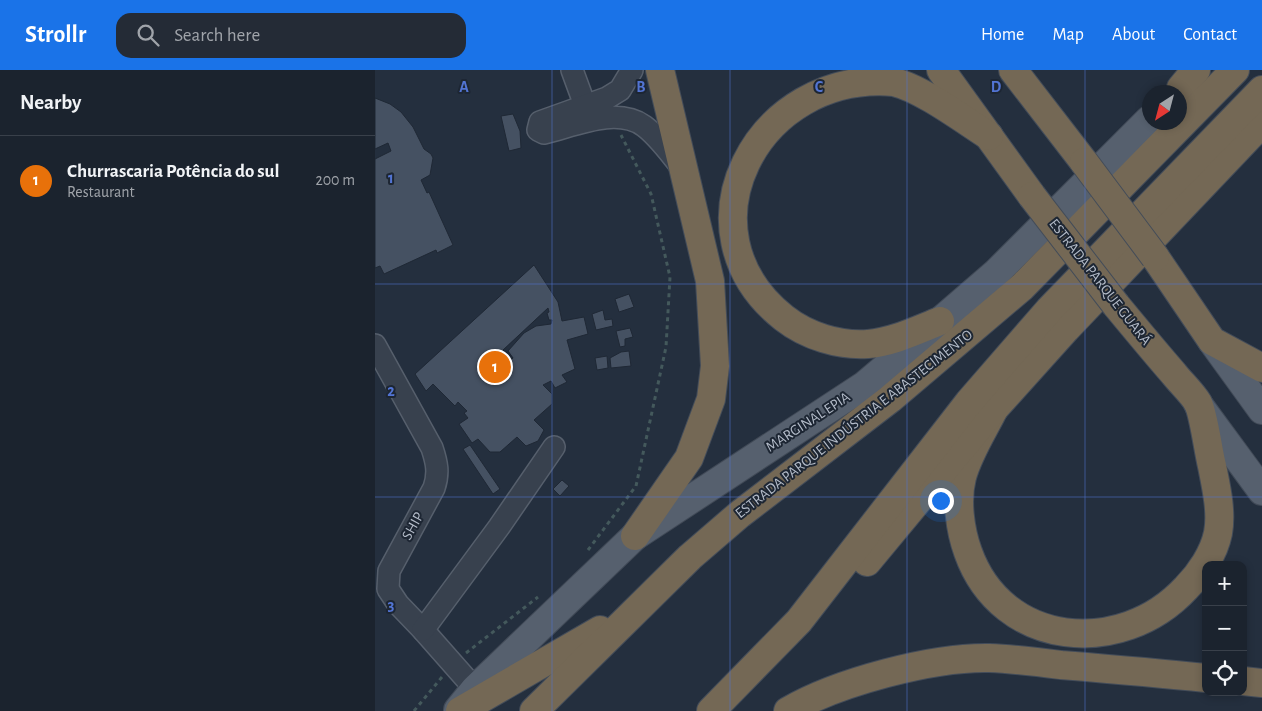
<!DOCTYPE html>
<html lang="en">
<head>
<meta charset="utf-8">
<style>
	body { margin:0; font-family:"Alegreya Sans",sans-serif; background:#242b36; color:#f1f3f6 }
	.controls { position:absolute; right:15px; bottom:15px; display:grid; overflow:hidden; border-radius:10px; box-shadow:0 2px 8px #0003 }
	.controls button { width:45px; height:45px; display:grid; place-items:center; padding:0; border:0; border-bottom:1px solid #39404a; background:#1b232e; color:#f1f3f6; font:25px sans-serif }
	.compass { position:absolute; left:767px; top:15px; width:45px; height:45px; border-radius:50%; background:#1b232e; box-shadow:0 2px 8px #0003; rotate:216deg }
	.you { position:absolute; left:565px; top:430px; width:18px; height:18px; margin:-12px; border:4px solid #fff; border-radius:50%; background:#1a73e8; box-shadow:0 0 0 8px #1a73e833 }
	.badge { display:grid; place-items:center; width:32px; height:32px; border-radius:50%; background:#1a73e8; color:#fff; font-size:16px; font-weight:700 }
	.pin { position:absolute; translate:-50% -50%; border:2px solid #fff; box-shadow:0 1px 5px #0006 }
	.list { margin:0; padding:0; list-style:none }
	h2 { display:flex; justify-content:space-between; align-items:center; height:65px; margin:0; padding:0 20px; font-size:21px }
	h2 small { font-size:16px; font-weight:400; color:#a0a4aa }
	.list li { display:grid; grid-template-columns:32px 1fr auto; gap:15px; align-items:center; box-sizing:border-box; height:90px; padding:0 20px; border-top:1px solid #39404a }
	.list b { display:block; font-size:19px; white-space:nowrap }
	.list p { margin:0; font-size:16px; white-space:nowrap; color:#a0a4aa }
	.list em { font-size:16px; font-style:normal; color:#a0a4aa }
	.icon { flex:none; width:28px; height:28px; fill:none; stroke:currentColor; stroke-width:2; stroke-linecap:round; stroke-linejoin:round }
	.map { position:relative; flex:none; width:887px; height:641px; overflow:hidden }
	header { display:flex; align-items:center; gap:30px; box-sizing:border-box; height:70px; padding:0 25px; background:#1a73e8; color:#fff }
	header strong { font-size:24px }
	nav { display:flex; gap:28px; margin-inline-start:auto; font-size:18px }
	.search { width:350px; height:45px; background:#242b36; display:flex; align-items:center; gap:12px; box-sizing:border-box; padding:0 18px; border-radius:15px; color:#a0a4aa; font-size:19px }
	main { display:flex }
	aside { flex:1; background:#1b232e }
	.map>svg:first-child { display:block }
	.building { fill:#455162; stroke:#1f2835; fill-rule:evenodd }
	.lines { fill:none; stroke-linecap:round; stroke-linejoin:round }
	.minor-casing { stroke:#565f6c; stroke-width:24 }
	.major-casing { stroke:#414a57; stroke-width:30 }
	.highway-casing { stroke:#434c59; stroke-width:30 }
	.path { stroke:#44595c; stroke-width:3; stroke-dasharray:4 4; stroke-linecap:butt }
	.minor { stroke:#38414e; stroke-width:21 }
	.major { stroke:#56606e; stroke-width:28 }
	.highway { stroke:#746855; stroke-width:28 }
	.highway-bridge-casing { stroke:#434c59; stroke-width:30; stroke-linecap:butt }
	.highway-bridge { stroke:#746855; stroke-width:28 }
	.grid { fill:none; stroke:#5274d3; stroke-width:1; stroke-opacity:0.55 }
	.labels { text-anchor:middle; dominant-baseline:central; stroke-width:4; stroke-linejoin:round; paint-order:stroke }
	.street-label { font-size:15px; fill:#b4bcc9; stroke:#1d2633 }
	.grid-label { font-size:16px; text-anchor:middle; font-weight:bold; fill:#5274d3; stroke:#1d2633; stroke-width:4; stroke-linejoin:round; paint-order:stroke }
</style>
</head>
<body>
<header>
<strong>Strollr</strong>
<div class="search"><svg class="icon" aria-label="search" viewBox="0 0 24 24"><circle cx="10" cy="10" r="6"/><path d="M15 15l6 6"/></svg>Search here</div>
<nav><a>Home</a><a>Map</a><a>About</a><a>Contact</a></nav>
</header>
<main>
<aside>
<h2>Nearby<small></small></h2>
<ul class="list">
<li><span class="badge" style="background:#e8710a">1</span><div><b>Churrascaria Potência do sul</b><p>Restaurant</p></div><em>200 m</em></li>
</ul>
</aside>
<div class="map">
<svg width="887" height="641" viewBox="0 0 887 641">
	<rect width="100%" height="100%" fill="#242f3e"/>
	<g class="building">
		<polygon points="0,28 15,34 26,42 38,57 49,79 56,84 58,88 55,105 46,110 52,123 54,122 78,175 62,183 61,180 9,204 5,196 0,198 0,89 16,81 13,73 0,79"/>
		<polygon points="138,44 145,61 146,78 134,81 126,46"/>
		<path d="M159 195 183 232 187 251 209 247 213 264 192 270 200 299 187 305 192 312 180 318 176 311 168 315 177 324V334L159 350 169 360 163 371 151 376 142 367 125 382H115L103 369 97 373 84 354 93 348 89 343 92 341 83 332 80 336 58 314 51 321 40 304ZM173 238 174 242 172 243 174 250H177L176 254 161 256 149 263 133 281 138 288 133 292 130 289 133 286 128 280Z"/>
		<polygon points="254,224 259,237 244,242 240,229"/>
		<polygon points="228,240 230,250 237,249 238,256 221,260 217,244"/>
		<polygon points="255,258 258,267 250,269 250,276 245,277 241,261"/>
		<polygon points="254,281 256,296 236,298 235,288 246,282"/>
		<polygon points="232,286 233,298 222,300 220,288"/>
		<polygon points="95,375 125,419 118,424 88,379"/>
		<polygon points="187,410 194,416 185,426 178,419"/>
	</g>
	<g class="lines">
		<g class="minor-casing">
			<g id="minor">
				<polyline points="197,0 215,49"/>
				<path d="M257 0 245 20 232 28 165 52 163 60 169 63C199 56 241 36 269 56 284 67 296 85 308 99"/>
				<path d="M0 275 57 378C62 393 64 403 59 418L14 501 13 519 23 534 48 560 100 619"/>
				<polyline points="48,560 124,457 179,377"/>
			</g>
		</g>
		<g class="major-casing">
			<g id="major">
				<polyline points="837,271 887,340"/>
				<polyline points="823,334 887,421"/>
				<polyline points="83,640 100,619 260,466 490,315 555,260 622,202 774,50"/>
			</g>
		</g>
		<g class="highway-casing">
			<g id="highway">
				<polyline points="566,0 657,126"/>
				<polyline points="638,0 709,92"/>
				<polyline points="806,18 821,0"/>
				<polyline points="780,187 837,271 887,298"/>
				<path d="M565 251C542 260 518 272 493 274 464 276 432 266 409 248 299 161 381 0 519 12 546 18 589 50 614 66"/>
				<path d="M619 339C608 361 593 384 587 407 581 430 585 460 593 482 627 578 746 588 811 518 825 504 839 483 843 463 847 442 841 416 837 396 833 380 829 346 823 333 817 323 806 313 799 304 779 281 760 258 741 235"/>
				<polyline points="260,466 314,388 336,329 340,296 335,211 285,0"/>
				<polyline points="492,492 619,339 691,259 887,53"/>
				<polyline points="868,611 887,613"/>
				<polyline points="85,641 225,560"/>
				<polyline points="159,641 315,487 365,444 515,329 647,217 860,0"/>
				<polyline points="336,641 424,551 594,332 674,240 887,20"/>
				<path d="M413 641C463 612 557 587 614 588 638 589 663 592 686 595 735 599 783 603 831 608"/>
			</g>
		</g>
		<g class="path">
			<polyline points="213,480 261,416 291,277 295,207 276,124 246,65"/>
			<polyline points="91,583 163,527"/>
			<polyline points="39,641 67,607"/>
		</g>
		<use href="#minor" class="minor"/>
		<use href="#major" class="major"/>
		<use href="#highway" class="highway"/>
		<g class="highway-bridge-casing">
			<g id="highway-bridge">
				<polyline points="709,92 780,187"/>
				<polyline points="657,126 741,235"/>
			</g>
		</g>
		<use href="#highway-bridge" class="highway-bridge"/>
	</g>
	<path class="grid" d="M177 0V641M355 0V641M532 0V641M710 0V641M0 214H887M0 427H887"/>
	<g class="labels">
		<g class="street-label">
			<text transform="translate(725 212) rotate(52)">ESTRADA PARQUE GUARÁ</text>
			<text transform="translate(433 352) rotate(-33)">MARGINAL EPIA</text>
			<text transform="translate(479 354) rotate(-38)">ESTRADA PARQUE INDÚSTRIA E ABASTECIMENTO</text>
			<text transform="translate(38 456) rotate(-61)">SHIP</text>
		</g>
	</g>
	<g class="grid-label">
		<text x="89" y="22">A</text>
		<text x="266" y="22">B</text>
		<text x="444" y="22">C</text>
		<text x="621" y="22">D</text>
		<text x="16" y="113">1</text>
		<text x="16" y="326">2</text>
		<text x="16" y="540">3</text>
	</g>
</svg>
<div class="controls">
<button>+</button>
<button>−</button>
<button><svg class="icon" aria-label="locate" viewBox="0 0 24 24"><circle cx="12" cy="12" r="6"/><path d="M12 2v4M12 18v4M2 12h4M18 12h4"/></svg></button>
</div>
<svg class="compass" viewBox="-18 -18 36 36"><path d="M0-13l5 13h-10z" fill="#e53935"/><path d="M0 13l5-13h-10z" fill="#a0a4aa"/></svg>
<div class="you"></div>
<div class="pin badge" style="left:120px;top:297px;background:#e8710a">1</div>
</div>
</main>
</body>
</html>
